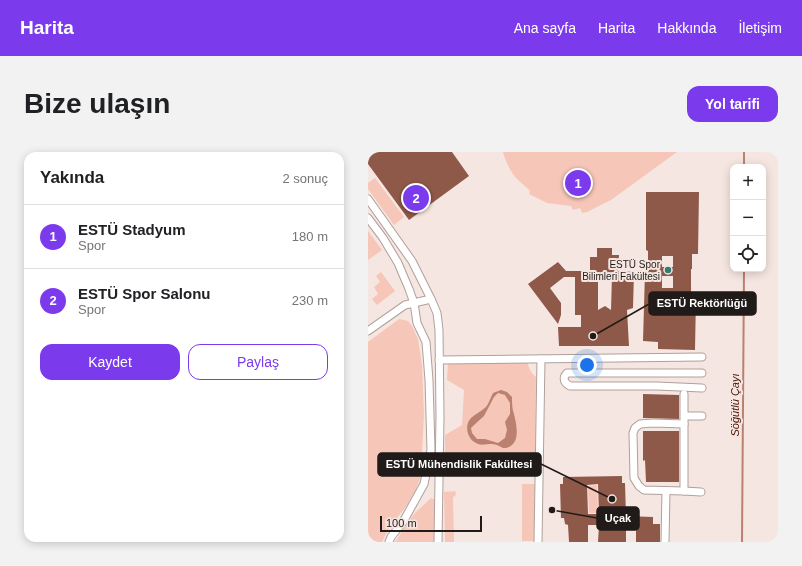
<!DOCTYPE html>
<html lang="tr">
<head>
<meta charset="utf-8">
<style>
	body { margin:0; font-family:Arial,sans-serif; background:#f2f2f2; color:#202124 }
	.controls { position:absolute; right:12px; top:12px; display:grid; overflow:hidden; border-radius:8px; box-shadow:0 2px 10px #0003 }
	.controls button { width:36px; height:36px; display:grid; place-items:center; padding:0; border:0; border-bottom:1px solid #e0e0e0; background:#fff; color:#202124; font:20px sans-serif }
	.scale { position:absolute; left:12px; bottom:10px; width:102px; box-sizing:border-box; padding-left:4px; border:2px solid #201b19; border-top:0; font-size:11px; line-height:14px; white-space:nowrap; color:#201b19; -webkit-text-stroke:3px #f6e6e1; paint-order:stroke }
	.you { position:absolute; left:219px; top:213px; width:14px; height:14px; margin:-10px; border:3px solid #fff; border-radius:50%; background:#1a73e8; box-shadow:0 0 0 6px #1a73e833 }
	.badge { display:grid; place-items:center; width:26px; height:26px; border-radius:50%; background:#7c3aed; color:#fff; font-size:13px; font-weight:700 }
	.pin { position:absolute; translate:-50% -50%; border:2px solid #fff; box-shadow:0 1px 4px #0006 }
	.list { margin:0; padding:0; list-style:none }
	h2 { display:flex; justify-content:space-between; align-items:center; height:52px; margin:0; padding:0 16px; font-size:17px }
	h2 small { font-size:13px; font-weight:400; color:#757577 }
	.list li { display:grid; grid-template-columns:26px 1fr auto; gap:12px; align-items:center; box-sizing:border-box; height:64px; padding:0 16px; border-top:1px solid #e0e0e0 }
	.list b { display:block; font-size:15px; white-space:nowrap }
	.list p { margin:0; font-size:13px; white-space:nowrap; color:#757577 }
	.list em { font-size:13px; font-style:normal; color:#757577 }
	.actions { display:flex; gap:8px; padding:12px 16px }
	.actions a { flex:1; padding:9px 0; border:1px solid #7c3aed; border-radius:12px; text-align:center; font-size:14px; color:#7c3aed }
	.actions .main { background:#7c3aed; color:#fff }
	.icon { flex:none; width:22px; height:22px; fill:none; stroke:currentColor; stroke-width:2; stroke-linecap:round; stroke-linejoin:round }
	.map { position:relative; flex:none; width:410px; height:390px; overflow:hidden; border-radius:12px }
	header { display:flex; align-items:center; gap:24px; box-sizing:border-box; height:56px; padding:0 20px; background:#7c3aed; color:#fff }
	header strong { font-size:19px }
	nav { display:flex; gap:22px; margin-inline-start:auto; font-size:14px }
	.intro { display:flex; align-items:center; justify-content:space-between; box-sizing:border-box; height:96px; padding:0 24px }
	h1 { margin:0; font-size:28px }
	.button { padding:10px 18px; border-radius:12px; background:#7c3aed; color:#fff; font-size:14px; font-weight:700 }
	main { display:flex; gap:24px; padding:0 24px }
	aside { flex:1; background:#fff; border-radius:12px; box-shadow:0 2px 10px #0003 }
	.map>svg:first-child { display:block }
	.green { fill:#f6c6b8 }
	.water { fill:#ba8170; fill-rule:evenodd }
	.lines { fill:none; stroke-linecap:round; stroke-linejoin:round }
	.stream { stroke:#ba8170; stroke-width:2 }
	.building { fill:#8f594a; fill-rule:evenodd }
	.minor-casing { stroke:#afa09b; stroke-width:9 }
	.minor { stroke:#fff; stroke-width:7 }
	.poi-dot { fill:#347b75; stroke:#f6e6e1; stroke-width:1.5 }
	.labels { text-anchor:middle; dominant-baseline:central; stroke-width:4; stroke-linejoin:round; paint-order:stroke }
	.poi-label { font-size:10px; fill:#201b19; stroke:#f6e6e1; text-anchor:end }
	.water-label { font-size:11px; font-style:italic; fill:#4b1606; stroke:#f6e6e1 }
	.leader { fill:none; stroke:#201b19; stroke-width:1.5 }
	.callout-dot { fill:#201b19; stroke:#f6e6e1; stroke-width:1.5 }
	.callout { fill:#201b19; stroke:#201b19; stroke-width:1.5 }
	.callout-label { font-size:11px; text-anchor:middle; font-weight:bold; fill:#fff }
</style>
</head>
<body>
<header>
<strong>Harita</strong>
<nav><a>Ana sayfa</a><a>Harita</a><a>Hakkında</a><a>İletişim</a></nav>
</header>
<div class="intro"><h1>Bize ulaşın</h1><a class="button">Yol tarifi</a></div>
<main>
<aside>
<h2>Yakında<small>2 sonuç</small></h2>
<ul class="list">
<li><span class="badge">1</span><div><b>ESTÜ Stadyum</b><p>Spor</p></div><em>180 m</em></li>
<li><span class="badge">2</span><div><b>ESTÜ Spor Salonu</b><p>Spor</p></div><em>230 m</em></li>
</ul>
<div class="actions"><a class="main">Kaydet</a><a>Paylaş</a></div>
</aside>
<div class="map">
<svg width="410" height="390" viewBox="0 0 410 390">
	<rect width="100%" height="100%" fill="#f6e6e1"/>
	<g class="green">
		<path d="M135 0H309L243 48 219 60 214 61 212 56 205 58 203 54 179 51 161 42 162 39C158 34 154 32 150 28 142 20 138 10 135 0Z"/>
		<polygon points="7,26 36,65 26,73 0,37 0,31"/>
		<polygon points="0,79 14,98 0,108"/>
		<polygon points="13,120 27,139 9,153 4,147 10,142 6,135 12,130 8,124"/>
		<polygon points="31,167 40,169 44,174 50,187 54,213 56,262 53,324 47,339 37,356 21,376 14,390 0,390 0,190"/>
		<path d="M159 209C161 216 162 220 168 225L167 324H77V283L94 273 96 238 79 228 80 211Z"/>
		<polygon points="154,332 167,332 168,389 154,389"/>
		<polygon points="229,333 230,361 221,361 220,334"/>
		<polygon points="87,339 88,342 87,344 85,345 86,390 77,390 76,340"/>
		<polygon points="63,346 67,348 66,390 27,390 46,362"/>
	</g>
	<path class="water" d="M133 238 139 240 144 245C144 251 144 257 146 262 148 271 153 289 141 295 139 296 137 296 135 296 133 295 131 294 129 293 122 290 114 295 108 291 99 287 96 273 103 266 107 262 114 259 118 255 121 251 123 245 125 241ZM130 241 137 243 142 251V262L137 270 139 278 137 286 130 291 117 287H109L104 281 103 276 106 273 116 264 126 245Z"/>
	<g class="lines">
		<g class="stream">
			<polyline points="376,15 376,0"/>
			<polyline points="374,390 376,117"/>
		</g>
	</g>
	<g class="building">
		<polygon points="0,0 84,0 101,24 41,68 0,12"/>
		<path d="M278 40H331L330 102H324V117H323V144L328 145 327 198 290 197V190L275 189 277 120H280V99L278 98ZM294 104H305V115H294ZM294 124H305V136H294Z"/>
		<path d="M229 96H244V103H251L250 119 266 120 265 156 259 158 261 194H191L190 175H213V163H207V125H196L182 136 193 151V163L190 172 160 132 190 110 198 119H222V105H229ZM230 122 237 128 244 123 243 158 237 154 230 158Z"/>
		<polygon points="275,242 311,243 311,267 275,266"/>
		<polygon points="275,279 311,279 311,330 278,330 277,308 275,309"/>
		<path d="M254 324V331H257L258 364 285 365V372H292V390H268V374H258V390H230L231 373H220V390H201L200 373 197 372 196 366H193L192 332H195V325ZM230 332 231 362H220L219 333Z"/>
	</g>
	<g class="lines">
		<g class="minor-casing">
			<g id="minor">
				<polyline points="0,47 44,109 63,147 69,161 71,178 72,265 70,390"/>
				<polyline points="0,66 15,86 30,111 41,137 46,151 49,171 58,190 61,228 63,298 56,332 35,370 23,385 21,390"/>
				<polyline points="0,179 37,153 63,147"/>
				<polyline points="71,208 334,205"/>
				<path d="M334 236 289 234H202C196 231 194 226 199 221H334"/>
				<polyline points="316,242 316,339 333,340"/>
				<polyline points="317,264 334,264"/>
				<polyline points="316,272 285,271 272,272 267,276 265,281 266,326 271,334 276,338 316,339"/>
				<polyline points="170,390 173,207"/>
				<polyline points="297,390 298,339"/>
			</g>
		</g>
		<use href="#minor" class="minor"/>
	</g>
	<circle class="poi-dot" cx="300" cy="118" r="4"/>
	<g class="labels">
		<g class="poi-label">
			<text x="292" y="112">ESTÜ Spor<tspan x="292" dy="12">Bilimleri Fakültesi</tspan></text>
		</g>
		<g class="water-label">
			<text transform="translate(367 253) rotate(-90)">Söğütlü Çayı</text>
		</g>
	</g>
	<path class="leader" d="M225 184L281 152M244 347L173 312M184 358L229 366"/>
	<g class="callout-dot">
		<circle cx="225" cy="184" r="4"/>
		<circle cx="244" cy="347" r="4"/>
		<circle cx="184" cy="358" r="4"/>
	</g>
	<g class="callout">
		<rect x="281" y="140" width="107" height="23" rx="4"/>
		<rect x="10" y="301" width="163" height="23" rx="4"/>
		<rect x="229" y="355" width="42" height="23" rx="4"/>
	</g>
	<g class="callout-label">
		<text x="334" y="155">ESTÜ Rektörlüğü</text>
		<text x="91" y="316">ESTÜ Mühendislik Fakültesi</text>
		<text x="250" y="370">Uçak</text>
	</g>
</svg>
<div class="controls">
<button>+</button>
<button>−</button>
<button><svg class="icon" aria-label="locate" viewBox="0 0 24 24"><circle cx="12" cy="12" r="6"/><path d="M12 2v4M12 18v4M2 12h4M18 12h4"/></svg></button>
</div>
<div class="scale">100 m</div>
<div class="you"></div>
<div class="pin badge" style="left:210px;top:31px">1</div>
<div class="pin badge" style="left:48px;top:46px">2</div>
</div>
</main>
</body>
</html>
